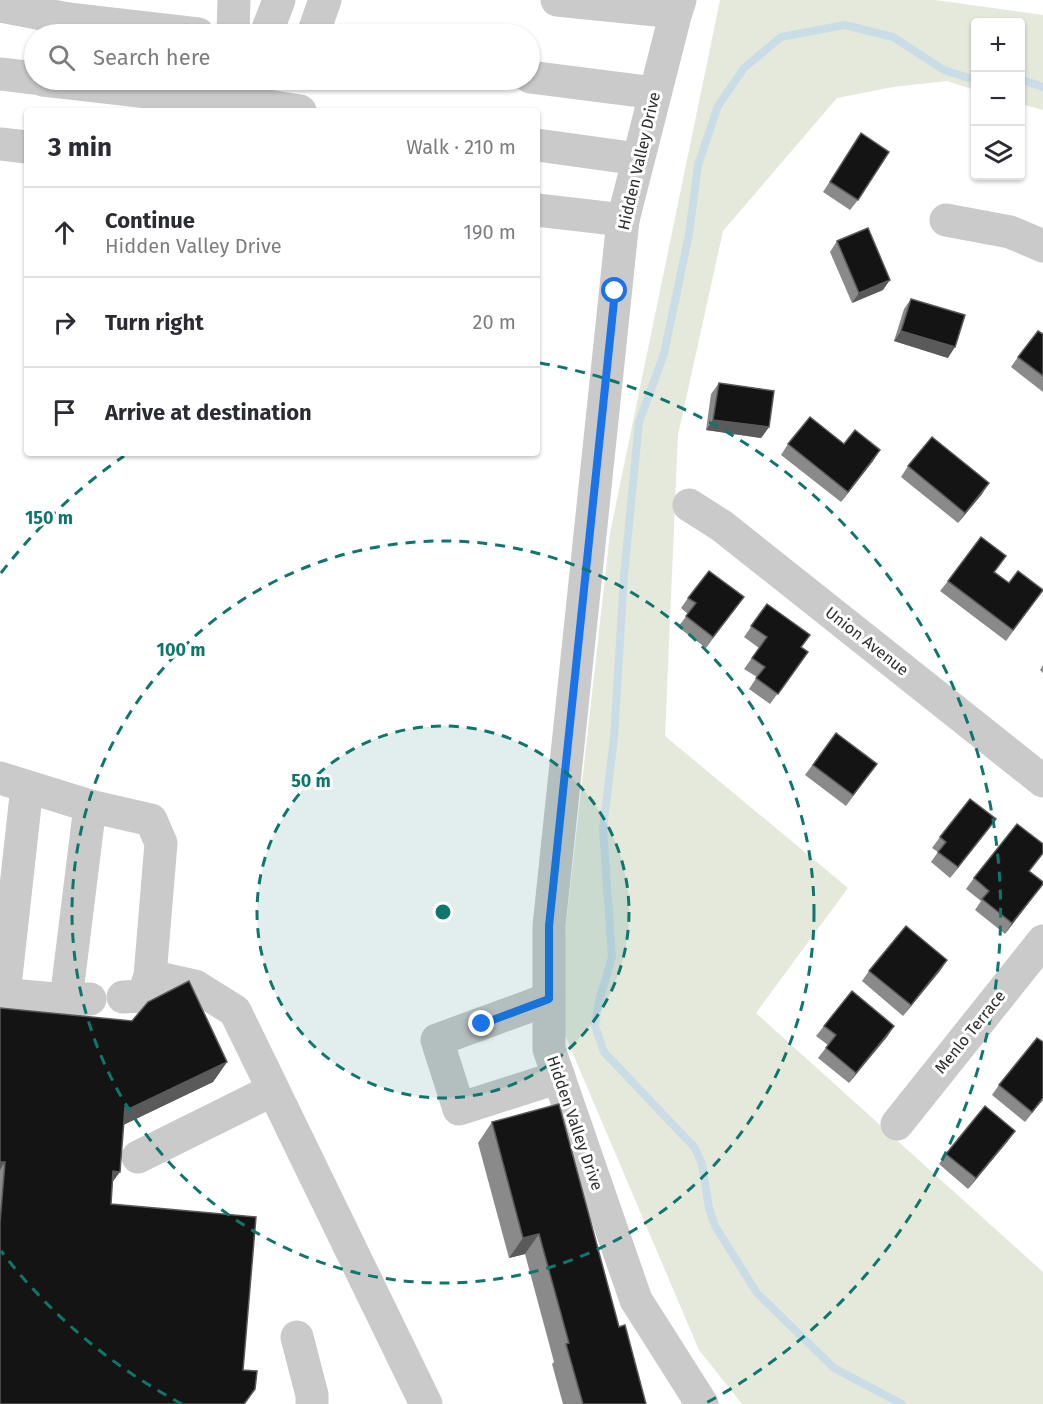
<!DOCTYPE html>
<html lang="en">
<head>
<meta charset="utf-8">
<style>
	body { margin:0; font-family:"Fira Sans",sans-serif; background:#f2f2f3; color:#2b2b33 }
	.controls { position:absolute; right:18px; top:18px; display:grid; overflow:hidden; border-radius:6px; box-shadow:0 2px 4px #0004 }
	.controls button { width:54px; height:54px; display:grid; place-items:center; padding:0; border:0; border-bottom:2px solid #e1e1e2; background:#fff; color:#2b2b33; font:30px sans-serif }
	.stop { position:absolute; width:18px; height:18px; margin:-14px; border:4px solid #1a73e8; border-radius:50%; background:#fff }
	.stop.end { background:#1a73e8; border-color:#fff; box-shadow:0 2px 6px #0008 }
	.list { margin:0; padding:0; list-style:none }
	h2 { display:flex; justify-content:space-between; align-items:center; height:78px; margin:0; padding:0 24px; font-size:26px }
	h2 small { font-size:20px; font-weight:400; color:#7c7c81 }
	.list li { display:grid; grid-template-columns:39px 1fr auto; gap:18px; align-items:center; box-sizing:border-box; height:90px; padding:0 24px; border-top:2px solid #e1e1e2 }
	.list b { display:block; font-size:22px; white-space:nowrap }
	.list p { margin:0; font-size:20px; white-space:nowrap; color:#7c7c81 }
	.list em { font-size:20px; font-style:normal; color:#7c7c81 }
	.icon { flex:none; width:33px; height:33px; fill:none; stroke:currentColor; stroke-width:2; stroke-linecap:round; stroke-linejoin:round }
	.map { position:relative; flex:none; width:1043px; height:1404px; overflow:hidden }
	.search { position:absolute; background:#fff; box-shadow:0 2px 4px #0004; left:24px; top:24px; width:516px; height:66px; display:flex; align-items:center; gap:15px; box-sizing:border-box; padding:0 21px; border-radius:33px; color:#7c7c81; font-size:22px }
	.panel { position:absolute; background:#fff; box-shadow:0 2px 4px #0004; left:24px; top:108px; width:516px; height:348px; border-radius:6px }
	.map>svg:first-child { display:block }
	.green { fill:#e4e9dc }
	.lines { fill:none; stroke-linecap:round; stroke-linejoin:round }
	.stream { stroke:#cadde7; stroke-width:8 }
	.minor { stroke:#cacaca; stroke-width:33 }
	.wall { fill:#8a8a8a }
	.shaded-wall { fill:#5a5a5a }
	.building { fill:#141414; stroke:#5a5a5a; stroke-width:1.5 }
	.route { stroke:#1a73e8; stroke-width:8 }
	.ring { fill:none; stroke:#0f766e; stroke-width:3; stroke-dasharray:10 8 }
	.labels { text-anchor:middle; dominant-baseline:central; stroke-width:6; stroke-linejoin:round; paint-order:stroke }
	.street-label { font-size:16px; fill:#2d2d2d; stroke:#fff }
	.centre { fill:#0f766e; stroke:#fff; stroke-width:3 }
	.ring-label { font-size:18px; text-anchor:middle; font-weight:bold; fill:#0f766e; stroke:#fff; stroke-width:6; stroke-linejoin:round; paint-order:stroke }
</style>
</head>
<body>
<div class="map">
<svg width="1043" height="1404" viewBox="0 0 1043 1404">
	<rect width="100%" height="100%" fill="#fff"/>
	<polygon class="green" points="720,0 935,0 1043,15 1043,110 1021,104 1020,22 976,22 975,90 947,81 893,87 837,98 723,231 678,435 665,736 848,888 756,1013 1043,1272 1043,1404 742,1404 699,1350 556,1014 610,533"/>
	<g class="lines">
		<g class="stream">
			<polyline points="1020,79 1043,87"/>
			<polyline points="902,1404 834,1368 757,1293 715,1226 709,1208 702,1164 695,1148 604,1052 595,1026 599,1001 612,957 603,829 614,738 624,576 639,422 664,354 689,234 698,165 718,106 744,68 781,37 845,25 893,37 944,70 969,78 976,77"/>
		</g>
		<g class="minor">
			<polyline points="557,0 676,12"/>
			<polyline points="680,0 676,12 623,220 549,926 549,1049 636,1300 702,1404"/>
			<polyline points="0,6 68,19 198,34"/>
			<polyline points="233,34 234,0"/>
			<polyline points="266,34 279,0"/>
			<polyline points="313,34 325,0"/>
			<polyline points="0,74 34,78"/>
			<polyline points="530,77 655,93"/>
			<polyline points="43,80 255,104"/>
			<polyline points="258,80 255,104 300,111"/>
			<polyline points="0,144 27,147"/>
			<polyline points="537,145 638,159"/>
			<polyline points="537,210 623,220"/>
			<polyline points="946,220 1010,232 1043,246"/>
			<polyline points="689,505 722,526 1043,781"/>
			<polyline points="0,778 90,806 151,820 161,843 150,976 143,996 123,997"/>
			<polyline points="150,976 195,986 235,1011 426,1404"/>
			<polyline points="0,994 66,1000 90,999"/>
			<polyline points="4,995 27,787"/>
			<polyline points="549,999 437,1040 459,1109 559,1077"/>
			<polyline points="66,1000 90,806"/>
			<polyline points="897,1124 1043,941"/>
			<polyline points="138,1157 273,1090"/>
			<polyline points="297,1337 312,1395 312,1404"/>
		</g>
	</g>
	<g class="wall">
		<polygon points="861,133 858,200 850,210 823,192"/>
		<polygon points="837,241 883,290 852,303 830,252"/>
		<polygon points="911,299 948,358 894,341 904,309"/>
		<polygon points="1043,334 1043,392 1011,367 1018,357"/>
		<polygon points="719,383 769,427 761,438 706,430 711,394"/>
		<polygon points="788,444 844,444 873,461 841,502 781,455"/>
		<polygon points="908,466 982,494 958,523 901,477"/>
		<polygon points="995,572 1009,583 1043,590 1006,641 940,591 948,581"/>
		<polygon points="744,597 706,648 678,627 688,614 681,608 688,598"/>
		<polygon points="767,604 801,647 808,652 770,704 749,689 757,677 744,669 759,648 744,637"/>
		<polygon points="1043,665 1043,673 1040,670"/>
		<polygon points="836,733 877,764 846,806 805,775"/>
		<polygon points="996,819 950,878 931,862 938,852 932,848 940,837"/>
		<polygon points="1030,871 1036,893 1005,934 975,910 981,901 966,889 974,878"/>
		<polygon points="947,960 903,1016 862,981 869,971"/>
		<polygon points="0,1008 227,1062 213,1082 123,1125 112,1182 111,1204 243,1370 255,1389 245,1404 0,1404"/>
		<polygon points="824,1026 894,1026 849,1083 818,1058 828,1045 816,1036"/>
		<polygon points="999,1085 1043,1100 1025,1122 992,1095"/>
		<polygon points="492,1122 619,1327 646,1404 563,1404 552,1364 554,1362 525,1254 509,1258 478,1143"/>
		<polygon points="1015,1131 1007,1142 968,1189 939,1164 946,1154"/>
	</g>
	<g class="shaded-wall">
		<polygon points="890,280 883,290 852,303 859,293"/>
		<polygon points="901,331 955,347 948,358 894,341"/>
		<polygon points="713,420 769,427 761,438 706,430"/>
		<polygon points="880,450 873,461 841,502 848,492"/>
		<polygon points="989,483 982,494 958,523 965,513"/>
		<polygon points="996,819 988,830 950,878 958,867"/>
		<polygon points="1043,884 1036,893 1005,934 1012,923"/>
		<polygon points="947,960 940,971 903,1016 911,1005"/>
		<polygon points="894,1026 887,1037 849,1083 856,1073"/>
		<polygon points="227,1062 213,1082 117,1128 125,1107"/>
		<polygon points="1015,1131 1007,1142 968,1189 976,1178"/>
		<polygon points="0,1162 5,1162 0,1170"/>
		<polygon points="113,1171 120,1172 105,1192"/>
		<polygon points="539,1234 525,1254 509,1258 523,1238"/>
	</g>
	<g class="building">
		<polygon points="861,133 889,152 858,200 830,182"/>
		<polygon points="868,228 890,280 859,293 837,241"/>
		<polygon points="911,299 965,315 955,347 901,331"/>
		<polygon points="1038,331 1043,334 1043,376 1018,357"/>
		<polygon points="719,383 774,391 769,427 713,420"/>
		<polygon points="810,417 844,444 855,430 880,450 848,492 788,444"/>
		<polygon points="932,437 989,483 965,513 908,466"/>
		<polygon points="981,537 1006,556 994,572 1009,583 1018,571 1043,590 1013,630 948,581"/>
		<polygon points="709,571 744,597 713,637 686,616 696,603 688,598"/>
		<polygon points="767,604 810,635 801,647 808,652 778,694 756,678 765,667 752,658 767,637 751,626"/>
		<polygon points="836,733 877,764 853,795 813,765"/>
		<polygon points="970,799 996,819 958,867 938,852 946,842 940,837"/>
		<polygon points="1017,824 1043,844 1043,853 1029,871 1043,882 1043,884 1012,923 982,899 989,891 974,878"/>
		<polygon points="906,926 947,960 911,1005 869,971"/>
		<polygon points="189,981 227,1062 131,1108 125,1107 120,1172 113,1171 111,1204 256,1217 243,1370 257,1371 255,1389 244,1404 0,1404 0,1223 5,1162 0,1162 0,1008 132,1021 148,1002"/>
		<polygon points="852,991 894,1026 856,1073 826,1048 836,1035 824,1026"/>
		<polygon points="1037,1038 1043,1042 1043,1098 1032,1112 999,1085"/>
		<polygon points="559,1104 619,1327 625,1325 646,1404 583,1404 566,1344 569,1343 539,1234 523,1238 492,1122"/>
		<polygon points="985,1106 1015,1131 976,1178 946,1154"/>
	</g>
	<g class="lines">
		<polyline class="route" points="482,1024 549,999 549,926 615,291"/>
	</g>
	<circle cx="443" cy="912" r="186" fill="#0f766e" fill-opacity=".12"/>
	<g class="ring">
		<circle cx="443" cy="912" r="186"/>
		<circle cx="443" cy="912" r="371"/>
		<path d="M182 1404A557 557 0 0 1 1 1251M1 573A557 557 0 0 1 124 456M540 363A557 557 0 0 1 704 1404"/>
	</g>
	<g class="labels">
		<g class="street-label">
			<text transform="translate(639 161) rotate(-77)">Hidden Valley Drive</text>
			<text transform="translate(867 641) rotate(38)">Union Avenue</text>
			<text transform="translate(970 1032) rotate(-51)">Menlo Terrace</text>
			<text transform="translate(575 1123) rotate(71)">Hidden Valley Drive</text>
		</g>
	</g>
	<circle cx="443" cy="912" r="9" class="centre"/>
	<g class="ring-label">
		<text x="49" y="524">150 m</text>
		<text x="181" y="656">100 m</text>
		<text x="311" y="787">50 m</text>
	</g>
</svg>
<div class="controls">
<button>+</button>
<button>−</button>
<button><svg class="icon" aria-label="layers" viewBox="0 0 24 24"><path d="M12 4l9 5-9 5-9-5zM3 14l9 5 9-5"/></svg></button>
</div>
<div class="stop" style="left:615px;top:291px"></div>
<div class="stop end" style="left:482px;top:1024px"></div>
<div class="search"><svg class="icon" aria-label="search" viewBox="0 0 24 24"><circle cx="10" cy="10" r="6"/><path d="M15 15l6 6"/></svg>Search here</div>
<section class="panel">
<h2>3 min<small>Walk · 210 m</small></h2>
<ul class="list">
<li><svg class="icon" aria-label="ahead" viewBox="0 0 24 24"><path d="M12 20V5M6 11l6-6 6 6"/></svg><div><b>Continue</b><p>Hidden Valley Drive</p></div><em>190 m</em></li>
<li><svg class="icon" aria-label="right" viewBox="0 0 24 24"><path d="M7 20v-9h11M14 6l5 5-5 5"/></svg><div><b>Turn right</b></div><em>20 m</em></li>
<li><svg class="icon" aria-label="arrive" viewBox="0 0 24 24"><path d="M6 21V4h12l-3 4 3 4H6"/></svg><div><b>Arrive at destination</b></div></li>
</ul>
</section>
</div>
</body>
</html>
